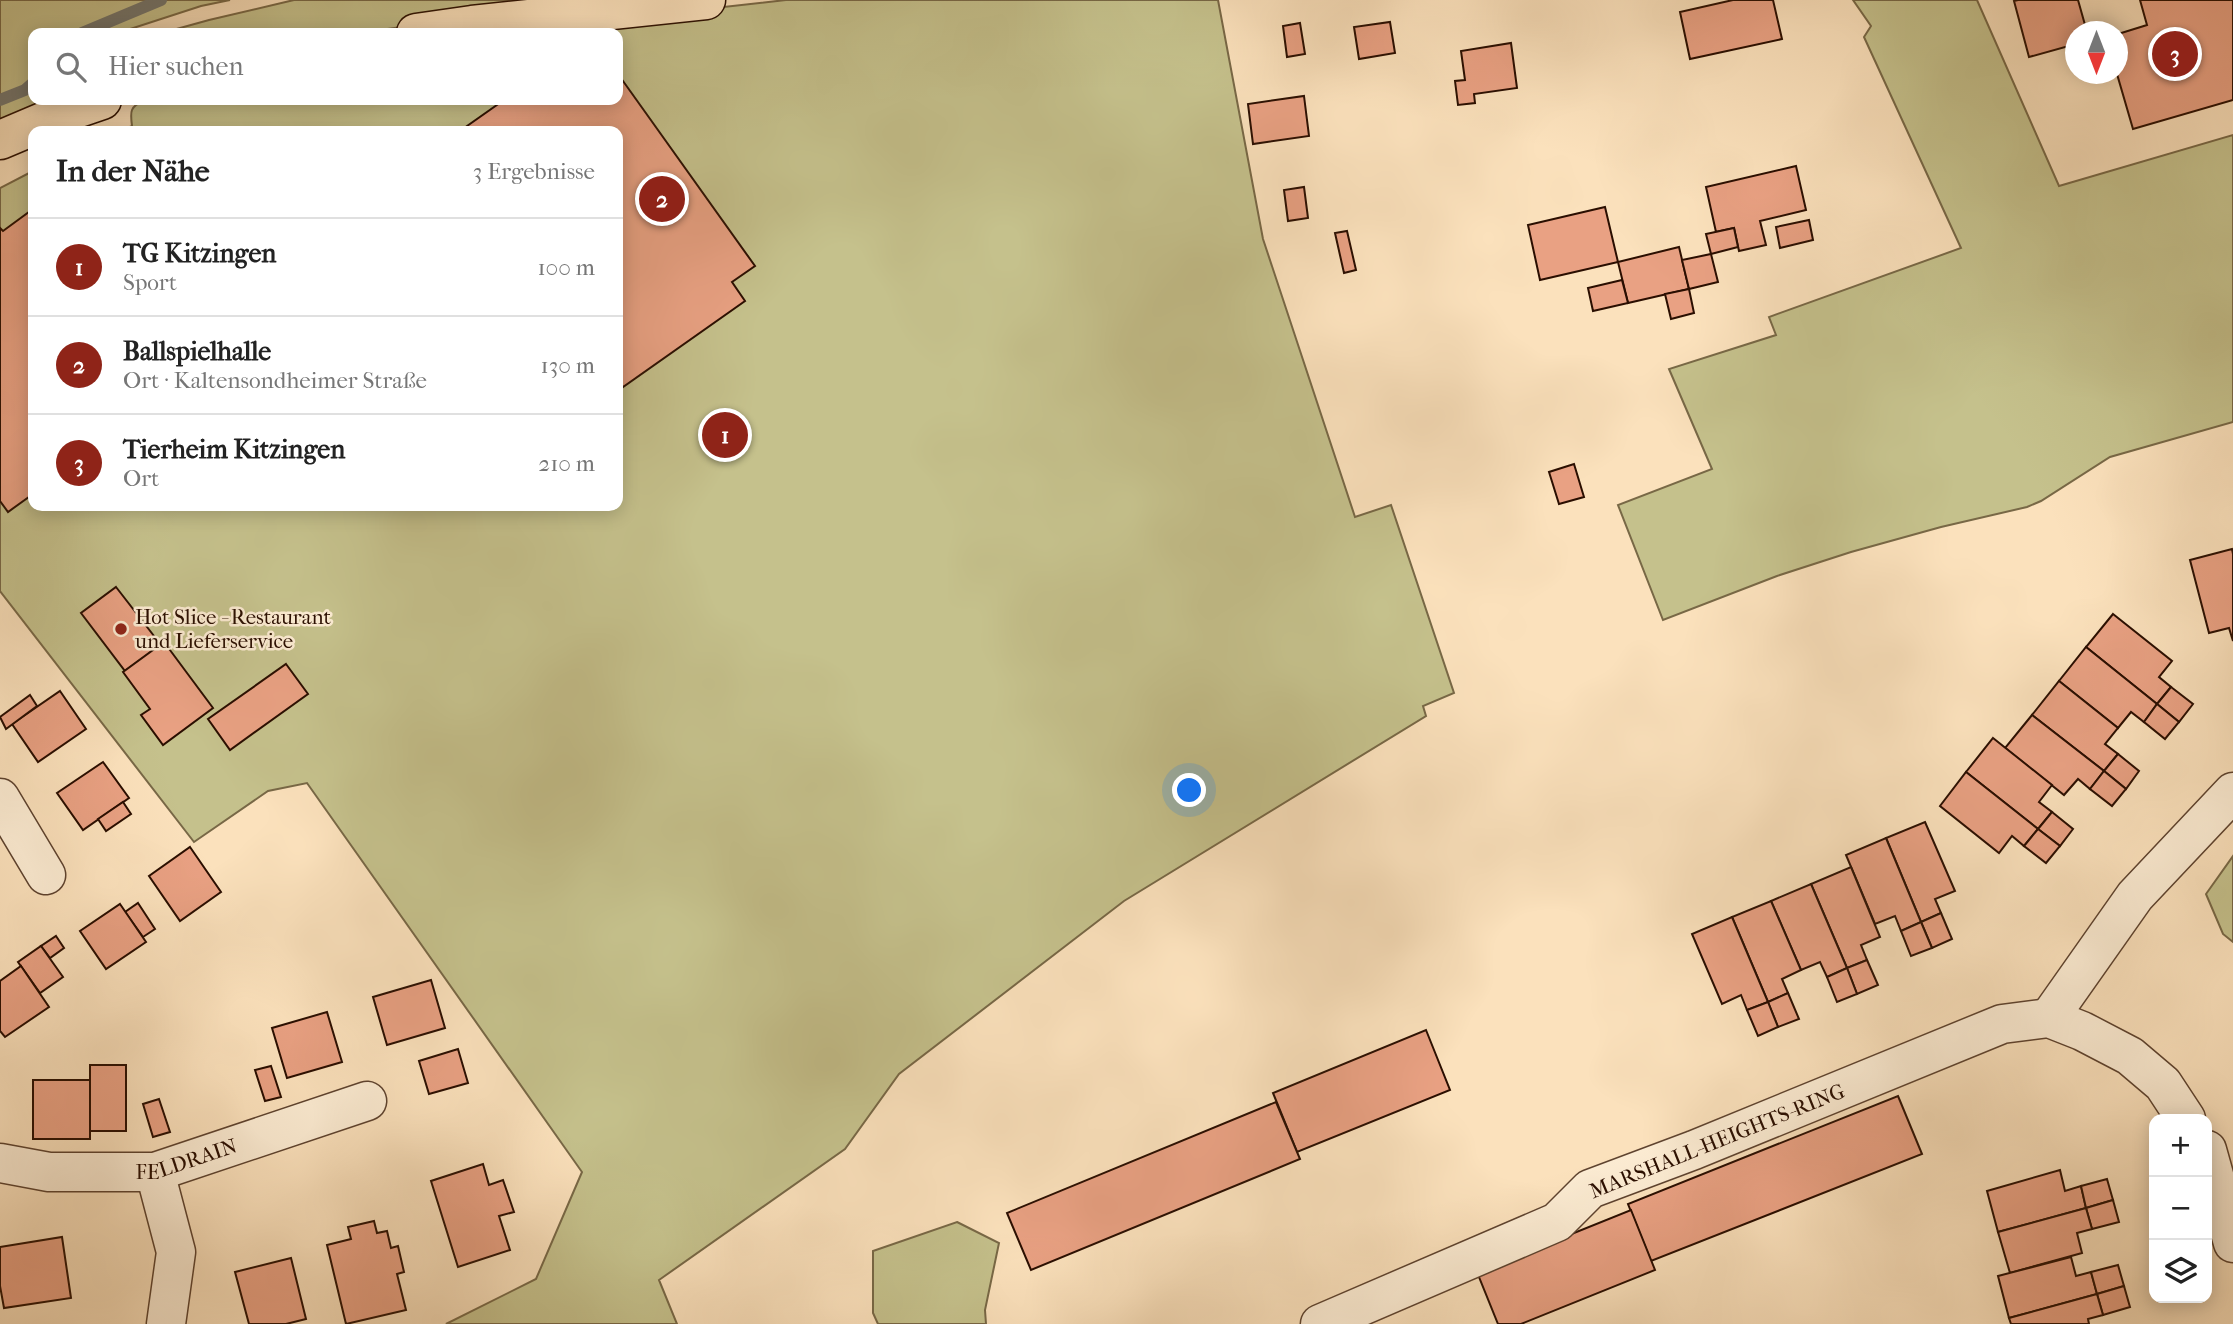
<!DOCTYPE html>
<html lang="de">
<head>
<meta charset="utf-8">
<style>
	body { margin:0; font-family:"IM FELL French Canon",serif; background:#f6f6f6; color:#222 }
	.controls { position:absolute; right:21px; bottom:21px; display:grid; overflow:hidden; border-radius:14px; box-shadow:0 4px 18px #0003 }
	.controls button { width:63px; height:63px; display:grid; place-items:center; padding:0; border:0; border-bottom:2px solid #e0e0e0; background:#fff; color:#222; font:35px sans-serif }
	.compass { position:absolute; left:2065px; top:21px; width:63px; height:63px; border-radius:50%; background:#fff; box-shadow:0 4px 18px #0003; rotate:180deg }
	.you { position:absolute; left:1190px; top:791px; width:24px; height:24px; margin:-18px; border:5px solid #fff; border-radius:50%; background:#1a73e8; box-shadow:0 0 0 10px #1a73e833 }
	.badge { display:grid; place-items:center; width:46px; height:46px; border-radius:50%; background:#8f2418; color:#fff; font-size:23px; font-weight:700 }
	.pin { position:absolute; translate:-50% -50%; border:4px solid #fff; box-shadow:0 2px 7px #0006 }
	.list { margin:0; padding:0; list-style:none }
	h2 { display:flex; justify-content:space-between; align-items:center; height:91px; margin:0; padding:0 28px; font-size:30px }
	h2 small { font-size:23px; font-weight:400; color:#767676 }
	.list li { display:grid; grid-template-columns:46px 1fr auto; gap:21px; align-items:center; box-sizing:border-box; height:98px; padding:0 28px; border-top:2px solid #e0e0e0 }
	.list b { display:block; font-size:26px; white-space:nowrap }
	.list p { margin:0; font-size:23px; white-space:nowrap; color:#767676 }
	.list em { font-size:23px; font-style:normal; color:#767676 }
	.icon { flex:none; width:38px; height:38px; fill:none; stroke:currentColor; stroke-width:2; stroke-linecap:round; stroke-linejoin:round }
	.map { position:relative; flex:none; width:2233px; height:1324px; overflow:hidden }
	.search { position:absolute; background:#fff; box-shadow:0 4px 18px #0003; left:28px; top:28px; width:595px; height:77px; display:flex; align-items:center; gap:18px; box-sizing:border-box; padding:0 24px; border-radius:14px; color:#767676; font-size:26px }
	.panel { position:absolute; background:#fff; box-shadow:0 4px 18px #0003; left:28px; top:126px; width:595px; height:385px; border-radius:14px }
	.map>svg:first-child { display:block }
	.green { fill:#c5c18c; stroke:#786846; stroke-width:2 }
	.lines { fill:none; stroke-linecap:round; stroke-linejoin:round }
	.stream { stroke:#727670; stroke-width:12 }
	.building { fill:#e9a183; stroke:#2a0e00; stroke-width:2 }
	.minor-casing { stroke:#5e432f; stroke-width:41 }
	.major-casing { stroke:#2a0e00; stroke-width:41 }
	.minor { stroke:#fcecd3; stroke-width:38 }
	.major { stroke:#fbe1bc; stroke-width:38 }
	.poi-dot { fill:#8f2418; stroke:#fcecd3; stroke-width:2.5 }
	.labels { text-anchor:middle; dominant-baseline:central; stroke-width:5; stroke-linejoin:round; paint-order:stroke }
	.poi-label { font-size:21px; fill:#2a0e00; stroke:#fcecd3; text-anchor:start }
	.street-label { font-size:21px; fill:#2a0e00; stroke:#fcecd3 }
</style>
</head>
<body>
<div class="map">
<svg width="2233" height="1324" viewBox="0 0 2233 1324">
	<rect width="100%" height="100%" fill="#fbe1bc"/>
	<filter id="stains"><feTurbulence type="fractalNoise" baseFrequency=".00286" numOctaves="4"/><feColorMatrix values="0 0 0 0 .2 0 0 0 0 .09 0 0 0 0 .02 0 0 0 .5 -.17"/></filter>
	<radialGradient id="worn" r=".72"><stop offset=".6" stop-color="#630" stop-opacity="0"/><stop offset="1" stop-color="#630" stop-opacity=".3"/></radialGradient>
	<g class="green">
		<polygon points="0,0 230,0 201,6 118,33 33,33 33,100 58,100 0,127"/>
		<polygon points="294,0 629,0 437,22 359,33 162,33 209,20"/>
		<path d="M786 0H1218L1263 239 1355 517 1391 505 1454 693 1423 706 1426 716 1124 901 899 1074 845 1149 659 1280 677 1324H446L536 1279 582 1172 307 783 268 791 194 842 0 591V188L33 171V506H618V131H121L132 126C130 111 130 107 144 100H618V33H491Z"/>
		<polygon points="1853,0 1977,0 2059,186 2233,135 2233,422 2110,457 2041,501 2027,507 1941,527 1851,552 1777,576 1663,620 1618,505 1712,469 1669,369 1776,335 1769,317 1961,248 1864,37 1871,26"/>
		<polygon points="2233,856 2233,942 2223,934 2206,894"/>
		<polygon points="957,1222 999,1243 985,1310 986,1324 878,1324 873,1313 873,1251"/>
	</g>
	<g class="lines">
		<g class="stream">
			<polyline points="82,33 161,0"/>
			<polyline points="0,100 25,90 33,83"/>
		</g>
	</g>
	<g class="building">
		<polygon points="1733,0 1773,0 1782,39 1690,59 1680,12"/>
		<polygon points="2018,0 2078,0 2087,32 2076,32 2076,44 2029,57 2014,1"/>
		<polygon points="2140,0 2233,0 2233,100 2133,129 2117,74 2118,34 2147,25"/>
		<polygon points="1390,22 1395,53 1359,59 1354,27"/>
		<polygon points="1300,23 1305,54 1287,57 1283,26"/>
		<polygon points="1511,43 1517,88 1474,94 1475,103 1458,105 1455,81 1465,80 1461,51"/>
		<polygon points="618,74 755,266 732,282 745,301 623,387 618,379 618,131 460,131 504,100 575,100 577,103 581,100 618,100"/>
		<polygon points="1304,96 1309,136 1253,144 1248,104"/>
		<polygon points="1796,166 1806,210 1760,221 1766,245 1739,251 1734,228 1716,232 1706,187"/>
		<polygon points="1304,187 1308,218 1288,221 1284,190"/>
		<polygon points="1605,207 1618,262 1540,280 1528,225"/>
		<polygon points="33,209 33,494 8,512 0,501 0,228 3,231"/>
		<polygon points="1809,220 1813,240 1780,248 1776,227"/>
		<polygon points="1734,228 1738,247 1711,254 1706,234"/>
		<polygon points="1347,231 1356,270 1344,273 1335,233"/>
		<polygon points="1679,247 1689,289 1628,303 1618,262"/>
		<polygon points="1711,254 1718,282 1689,289 1682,260"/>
		<polygon points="1622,280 1628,303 1593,311 1588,288"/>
		<polygon points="1689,289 1694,313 1671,319 1665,294"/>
		<polygon points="1574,464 1584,497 1559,504 1549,472"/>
		<polygon points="2232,549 2233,554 2233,641 2229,628 2209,633 2190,560"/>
		<polygon points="116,587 161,645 125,671 81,613"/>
		<polygon points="2113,614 2172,661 2159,677 2171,687 2157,704 2086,647"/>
		<polygon points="164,642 213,708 163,745 141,715 150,709 123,672"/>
		<polygon points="2086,647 2157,704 2144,722 2131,712 2118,728 2059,681"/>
		<polygon points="286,664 308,694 230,750 208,719"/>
		<polygon points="2059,681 2118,728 2105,744 2118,754 2104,771 2032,715"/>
		<polygon points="2171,687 2193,704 2179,722 2157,704"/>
		<polygon points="60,691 86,729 38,762 12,724"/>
		<polygon points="30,695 37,706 6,729 0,717"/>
		<polygon points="2157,704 2179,722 2165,739 2144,722"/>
		<polygon points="2032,715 2104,771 2090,789 2078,779 2064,795 2005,748"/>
		<polygon points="1993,738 2052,785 2039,802 2052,812 2038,829 1966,772"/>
		<polygon points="2118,754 2139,771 2126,789 2104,771"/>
		<polygon points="103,762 129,798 83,830 57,793"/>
		<polygon points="2104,771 2126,789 2112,806 2090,789"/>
		<polygon points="1966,772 2038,829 2024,846 2012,836 1999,853 1940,806"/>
		<polygon points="123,802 131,814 106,831 98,819"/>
		<polygon points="2052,812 2073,829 2060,846 2038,829"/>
		<polygon points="1925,822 1955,891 1935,899 1941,913 1921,922 1886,838"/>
		<polygon points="2038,829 2060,846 2046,863 2024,846"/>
		<polygon points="1886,838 1921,922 1901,931 1895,916 1875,924 1846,855"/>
		<polygon points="190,847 221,892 180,921 149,876"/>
		<polygon points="1851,867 1880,937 1861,945 1867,960 1847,968 1811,884"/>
		<polygon points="1811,884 1847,968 1827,977 1820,962 1801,970 1771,901"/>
		<polygon points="1771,901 1801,970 1782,979 1788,993 1768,1002 1732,917"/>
		<polygon points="138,903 155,929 143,937 125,912"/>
		<polygon points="120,904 146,942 106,969 80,931"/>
		<polygon points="1941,913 1952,939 1932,948 1921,922"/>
		<polygon points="1732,917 1768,1002 1747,1010 1741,995 1722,1004 1692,934"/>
		<polygon points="1921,922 1932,948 1911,956 1901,931"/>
		<polygon points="56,936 64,948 50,958 41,946"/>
		<polygon points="41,946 63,977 40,993 18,962"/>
		<polygon points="1867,960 1878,985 1857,994 1847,968"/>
		<polygon points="21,966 49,1007 5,1037 0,1031 0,981"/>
		<polygon points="1847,968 1857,994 1837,1002 1827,977"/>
		<polygon points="431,980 445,1028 387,1045 373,997"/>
		<polygon points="1788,993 1799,1019 1778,1027 1768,1002"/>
		<polygon points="1768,1002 1778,1027 1758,1036 1747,1010"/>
		<polygon points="327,1012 342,1062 287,1078 272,1028"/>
		<polygon points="1426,1030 1450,1090 1297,1152 1273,1093"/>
		<polygon points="458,1049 468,1083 429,1094 419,1061"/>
		<rect x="90" y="1065" width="36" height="66"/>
		<polygon points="271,1066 281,1097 265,1101 255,1070"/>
		<rect x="33" y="1080" width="57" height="59"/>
		<polygon points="1898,1096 1922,1154 1651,1261 1628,1204"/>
		<polygon points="159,1099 170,1132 153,1137 143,1104"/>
		<polygon points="1276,1102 1300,1159 1031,1270 1007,1213"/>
		<polygon points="483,1164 489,1185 503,1180 514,1212 499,1216 510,1250 458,1267 431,1181"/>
		<polygon points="2060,1170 2065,1191 2081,1186 2086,1208 1998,1232 1987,1191"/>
		<polygon points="2107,1179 2113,1200 2086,1208 2081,1186"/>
		<polygon points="2113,1200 2119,1222 2092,1229 2086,1208"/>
		<polygon points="2086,1208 2092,1229 2077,1233 2082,1253 2010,1273 1998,1232"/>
		<polygon points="1631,1210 1655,1270 1521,1324 1498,1324 1477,1272"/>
		<polygon points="374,1221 377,1233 387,1231 391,1248 398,1246 404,1272 397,1274 406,1310 346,1324 327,1245 351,1239 348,1227"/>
		<polygon points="62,1237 71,1298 4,1308 0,1286 0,1247"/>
		<polygon points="2071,1257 2076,1276 2091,1272 2097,1294 2009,1318 1998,1276"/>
		<polygon points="291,1258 306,1319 286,1324 249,1324 235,1272"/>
		<polygon points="2118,1265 2124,1286 2097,1294 2091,1272"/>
		<polygon points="2124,1286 2130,1307 2103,1315 2097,1294"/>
		<polygon points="2097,1294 2103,1315 2088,1319 2089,1324 2011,1324 2009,1318"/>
	</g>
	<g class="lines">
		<g class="minor-casing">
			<g id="minor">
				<polyline points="0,798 46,875"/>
				<polyline points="2049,1018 2135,896 2233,792"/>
				<polyline points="2207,1150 2233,1243"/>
				<path id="s1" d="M0 1163 49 1172H155L367 1101"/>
				<polyline points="155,1172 176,1252 166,1324"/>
				<polyline points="1320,1324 1557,1222 1590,1189 1694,1150 2002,1024 2049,1018 2082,1031 2130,1056 2163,1084 2186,1119"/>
			</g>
		</g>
		<g class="major-casing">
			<g id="major">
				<polyline points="416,33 472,25 706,0"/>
				<polyline points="0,140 64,113 102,100"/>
			</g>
		</g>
		<use href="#minor" class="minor"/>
		<use href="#major" class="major"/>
	</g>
	<circle class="poi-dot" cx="121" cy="629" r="7"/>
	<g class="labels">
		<g class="poi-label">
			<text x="135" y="617">Hot Slice - Restaurant<tspan x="135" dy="24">und Lieferservice</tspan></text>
		</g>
		<g class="street-label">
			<text transform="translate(1717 1141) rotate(-22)">MARSHALL-HEIGHTS-RING</text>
			<text stroke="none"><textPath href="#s1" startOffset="189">FELDRAIN</textPath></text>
		</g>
	</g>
	<rect width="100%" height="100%" filter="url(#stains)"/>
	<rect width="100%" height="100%" fill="url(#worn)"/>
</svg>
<div class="controls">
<button>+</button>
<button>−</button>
<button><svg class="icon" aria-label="layers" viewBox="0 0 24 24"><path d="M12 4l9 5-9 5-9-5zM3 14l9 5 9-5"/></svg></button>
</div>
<svg class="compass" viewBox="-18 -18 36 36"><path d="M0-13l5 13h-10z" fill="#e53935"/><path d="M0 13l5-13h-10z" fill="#767676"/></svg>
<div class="you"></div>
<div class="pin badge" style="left:725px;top:435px">1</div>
<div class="pin badge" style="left:662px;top:199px">2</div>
<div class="pin badge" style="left:2175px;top:54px">3</div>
<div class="search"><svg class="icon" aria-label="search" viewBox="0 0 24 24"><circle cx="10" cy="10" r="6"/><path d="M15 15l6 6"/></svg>Hier suchen</div>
<section class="panel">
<h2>In der Nähe<small>3 Ergebnisse</small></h2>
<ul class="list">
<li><span class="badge">1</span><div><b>TG Kitzingen</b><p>Sport</p></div><em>100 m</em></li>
<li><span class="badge">2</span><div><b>Ballspielhalle</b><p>Ort · Kaltensondheimer Straße</p></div><em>130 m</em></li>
<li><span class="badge">3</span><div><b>Tierheim Kitzingen</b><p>Ort</p></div><em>210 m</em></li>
</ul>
</section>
</div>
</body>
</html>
